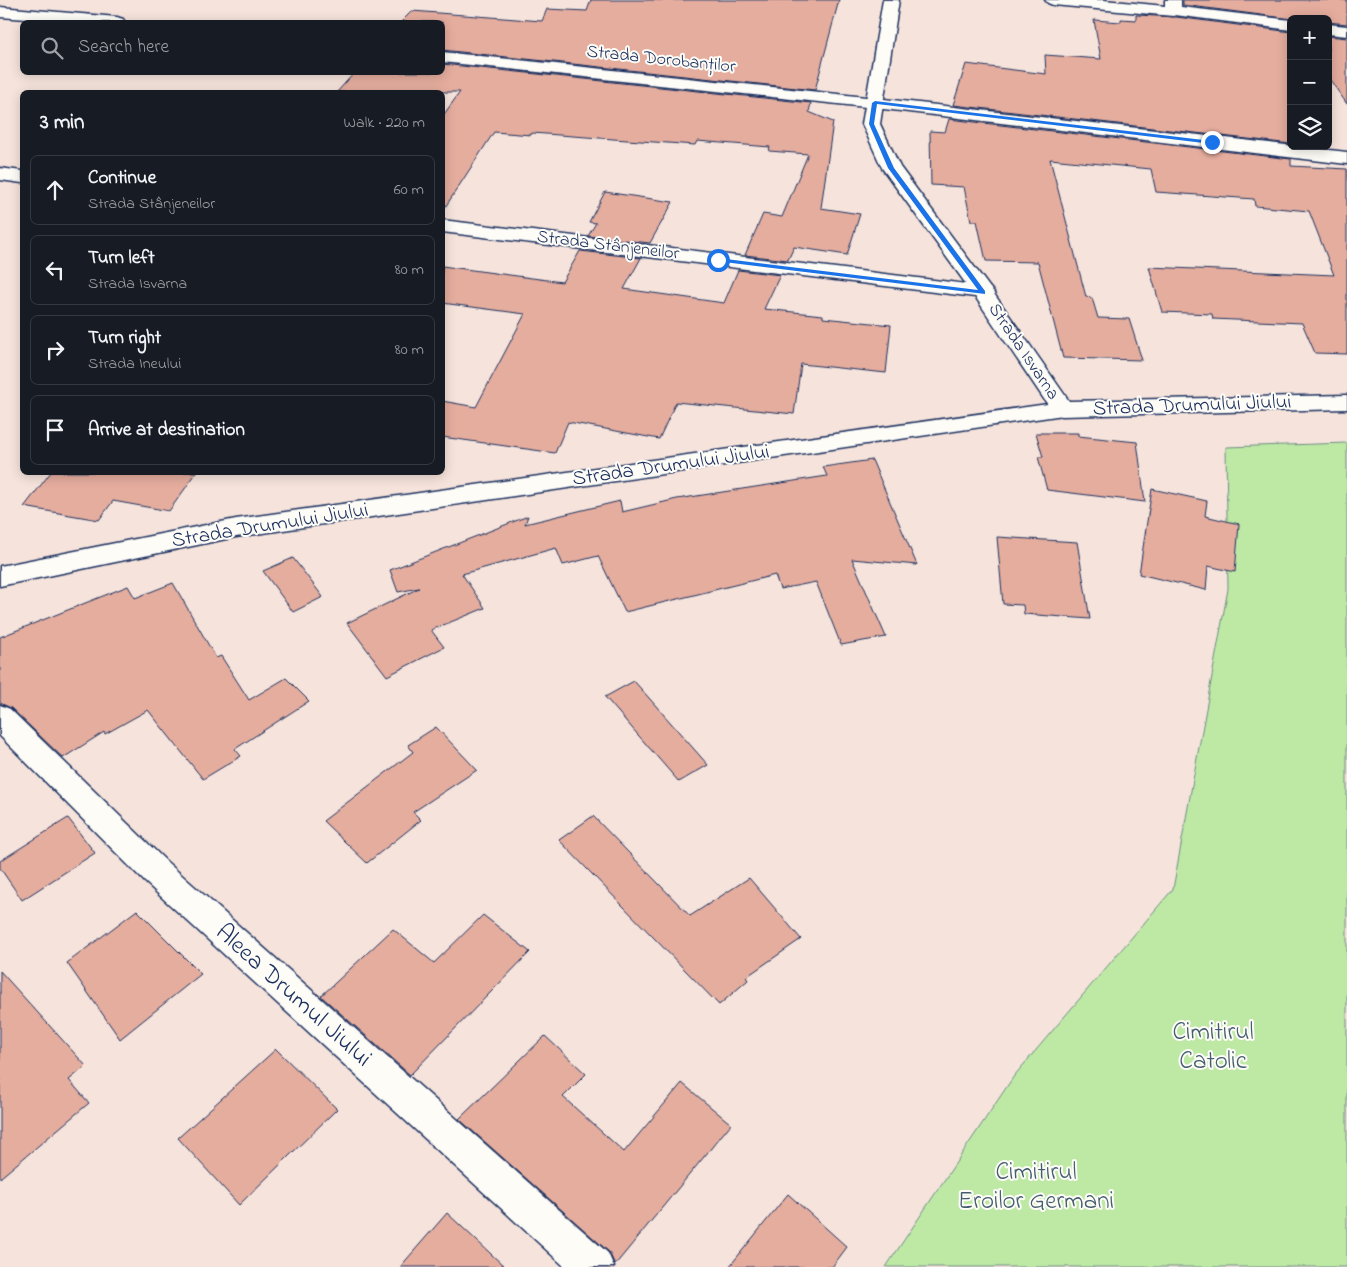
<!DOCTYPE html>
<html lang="en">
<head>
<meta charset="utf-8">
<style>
	body { margin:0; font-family:"Indie Flower",sans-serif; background:#20242c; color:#f1f3f6 }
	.controls { position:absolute; right:15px; top:15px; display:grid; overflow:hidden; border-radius:8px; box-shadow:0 2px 12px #0003 }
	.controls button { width:45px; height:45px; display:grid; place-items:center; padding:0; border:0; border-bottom:1px solid #363941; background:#171b24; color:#f1f3f6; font:25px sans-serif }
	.stop { position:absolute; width:15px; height:15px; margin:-11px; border:4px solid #1a73e8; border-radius:50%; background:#fff }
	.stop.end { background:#1a73e8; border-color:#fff; box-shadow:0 1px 5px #0008 }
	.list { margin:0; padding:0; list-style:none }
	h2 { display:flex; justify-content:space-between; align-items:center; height:65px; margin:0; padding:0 20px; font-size:21px }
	h2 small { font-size:16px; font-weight:400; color:#9ea1a6 }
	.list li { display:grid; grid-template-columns:32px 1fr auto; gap:15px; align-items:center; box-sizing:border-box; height:70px; margin:0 10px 10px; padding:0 10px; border:1px solid #363941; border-radius:8px }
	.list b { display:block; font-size:19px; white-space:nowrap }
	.list p { margin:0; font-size:16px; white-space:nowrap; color:#9ea1a6 }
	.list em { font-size:16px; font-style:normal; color:#9ea1a6 }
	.icon { flex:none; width:28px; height:28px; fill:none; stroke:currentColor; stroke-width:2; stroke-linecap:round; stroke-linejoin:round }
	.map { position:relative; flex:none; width:1347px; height:1267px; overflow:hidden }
	.search { position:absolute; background:#171b24; box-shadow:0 2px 12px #0003; left:20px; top:20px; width:425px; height:55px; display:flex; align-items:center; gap:12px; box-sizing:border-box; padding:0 18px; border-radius:8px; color:#9ea1a6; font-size:19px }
	.panel { position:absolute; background:#171b24; box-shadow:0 2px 12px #0003; left:20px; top:90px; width:425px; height:385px; border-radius:8px }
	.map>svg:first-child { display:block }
	.green { fill:#bee9a5; stroke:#6c8c82 }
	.building { fill:#e5ad9e; stroke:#1b2f5e }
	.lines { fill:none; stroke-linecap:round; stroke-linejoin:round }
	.street-casing { stroke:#1b2f5e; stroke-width:3 }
	.secondary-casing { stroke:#1b2f5e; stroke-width:3 }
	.street { fill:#fdfcf7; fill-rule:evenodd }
	.secondary { fill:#fdfcf7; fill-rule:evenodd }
	.route { fill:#1a73e8 }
	.labels { text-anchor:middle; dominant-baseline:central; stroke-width:4; stroke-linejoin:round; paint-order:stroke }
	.far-street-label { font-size:18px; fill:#1b2f5e; stroke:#fdfcf7 }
	.street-label { font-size:21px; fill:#1b2f5e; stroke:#fdfcf7 }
	.near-street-label { font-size:25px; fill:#1b2f5e; stroke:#fdfcf7 }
	.near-park-label { font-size:25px; fill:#445e70; stroke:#fdfcf7 }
</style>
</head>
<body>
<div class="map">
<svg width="1347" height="1267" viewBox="0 0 1347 1267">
	<rect width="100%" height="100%" fill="#f6e4dc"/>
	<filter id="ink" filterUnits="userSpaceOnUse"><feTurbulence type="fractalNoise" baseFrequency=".02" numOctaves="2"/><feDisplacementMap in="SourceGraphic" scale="10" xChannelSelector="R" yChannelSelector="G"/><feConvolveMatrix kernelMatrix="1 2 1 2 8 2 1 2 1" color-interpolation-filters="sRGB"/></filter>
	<g filter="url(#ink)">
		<polygon class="green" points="1347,443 1347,1267 886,1267 1014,1076 1173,889 1228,589 1226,447"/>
		<g class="building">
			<polygon points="591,0 839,0 815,90 442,50 442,22 401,22 412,11 542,21 547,9 587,11"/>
			<polygon points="1183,0 1347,0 1347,24 1328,22 1328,19 1292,19 1183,5"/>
			<polygon points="1136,15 1176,17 1291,32 1291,144 953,105 966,64 1046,74 1045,55 1101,59 1094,20 1121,22 1121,19 1136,20"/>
			<polygon points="1328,36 1347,38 1347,104 1328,77"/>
			<polygon points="442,64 811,103 809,112 833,122 821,208 860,214 847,255 794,247 788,260 745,255 763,214 782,217 808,154 769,151 770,147 697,141 695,145 532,133 531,135 494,132 442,212 442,117 460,92 337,92 355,72 442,72"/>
			<polygon points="949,119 1291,159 1291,166 1347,169 1347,354 1315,353 1302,323 1213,319 1212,314 1162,312 1149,267 1334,275 1309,211 1255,206 1254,199 1156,192 1151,169 1050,159 1086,297 1092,298 1098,318 1129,319 1142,360 1063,358 1038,262 986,261 977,221 971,221 964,187 931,185 930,131 945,132"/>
			<polygon points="605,192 673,202 650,243 588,236 596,223 589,222"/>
			<polygon points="580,251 641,258 624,289 724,303 738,270 780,275 764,309 823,315 823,318 891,325 886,373 801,364 794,414 676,402 659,439 568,422 555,453 442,437 442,401 476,407 525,314 442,303 442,266 562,282"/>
			<polygon points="1036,433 1078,433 1078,436 1137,442 1145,502 1047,490 1038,457 1043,457"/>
			<polygon points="872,460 917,565 852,559 886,637 841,645 816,582 780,589 775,575 625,612 598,556 563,565 556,548 462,574 485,608 431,630 444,647 387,676 347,623 419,588 398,592 390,570 528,516 525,524 620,501 622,512 677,499 827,476 823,467"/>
			<polygon points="51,472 197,472 169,511 113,501 99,520 24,507"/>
			<polygon points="1152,489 1207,501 1205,516 1239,524 1235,572 1208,566 1206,590 1139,574"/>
			<polygon points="997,537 1077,542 1090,619 1024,614 1023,605 1003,604"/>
			<polygon points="293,558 323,597 293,612 263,571"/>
			<polygon points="173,583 216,658 221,656 249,700 286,678 309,701 235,749 241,756 203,779 148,710 105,734 104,732 63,758 11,708 0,703 0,637 128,586 135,598"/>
			<polygon points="634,681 708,765 679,782 605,697"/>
			<polygon points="436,727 477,770 413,812 421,820 367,863 323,821 413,752 408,745"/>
			<polygon points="593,816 690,916 749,878 801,939 746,977 748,980 719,1005 559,840"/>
			<polygon points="68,818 95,853 22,900 0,868 0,861"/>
			<polygon points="137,910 201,974 120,1039 67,963"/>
			<polygon points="483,915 530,952 410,1075 321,996 393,929 434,963"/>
			<polygon points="0,971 86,1066 69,1080 89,1103 0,1178"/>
			<polygon points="545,1036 586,1074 563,1097 624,1152 682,1083 731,1124 615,1265 609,1252 459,1119"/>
			<polygon points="276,1049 337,1109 239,1205 178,1138"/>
			<polygon points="788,1194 847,1247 832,1267 729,1267"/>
			<polygon points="447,1213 505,1267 400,1267"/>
		</g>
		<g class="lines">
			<g class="street-casing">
				<g id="street">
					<polygon points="1173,6 1291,20 1291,30 1167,14 1165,11 1167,8"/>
					<polygon points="0,7 117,17 123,19 125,22 67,22 0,17"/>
					<polygon points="1328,24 1347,26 1347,36 1328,34"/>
					<polygon points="442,52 875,98 1347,152 1347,164 875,108 442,62"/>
					<polygon points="0,168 22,171 22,183 0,180"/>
					<polygon points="442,220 983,286 990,288 994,292 990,296 983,298 442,232"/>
					<polygon points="1062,402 1070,404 1074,409 1070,414 236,537 0,586 0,566 236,519"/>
					<polygon points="0,705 10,709 167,862 608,1253 614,1267 565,1267 145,882 0,736"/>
				</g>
			</g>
			<g class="secondary-casing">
				<g id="secondary">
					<polygon points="883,0 899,0 880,124 900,167 990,288 1069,401 1347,395 1347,409 1062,416 1054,414 974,295 882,168 862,124"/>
					<polygon points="1045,0 1104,0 1165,6 1165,0 1181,0 1181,11 1179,14 1173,16 1053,5 1048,3"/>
				</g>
			</g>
			<use href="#street" class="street"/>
			<use href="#secondary" class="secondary"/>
		</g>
	</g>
	<polygon class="route" points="875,101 1212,141 1215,142 1212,144 877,104 874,124 894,168 985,291 985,294 716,261 718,258 978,290 888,168 869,124 872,103"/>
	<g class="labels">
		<g class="far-street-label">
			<text transform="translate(661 60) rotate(6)">Strada Dorobanților</text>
			<text transform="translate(608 246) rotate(7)">Strada Stânjeneilor</text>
			<text transform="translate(1023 352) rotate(56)">Strada Isvarna</text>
		</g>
		<g class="street-label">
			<text transform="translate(1192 406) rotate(-2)">Strada Drumului Jiului</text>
			<text transform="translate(671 466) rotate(-8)">Strada Drumului Jiului</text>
			<text transform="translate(270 526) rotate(-9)">Strada Drumului Jiului</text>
		</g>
		<g class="near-street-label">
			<text transform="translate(293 996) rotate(42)">Aleea Drumul Jiului</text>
		</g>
		<g class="near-park-label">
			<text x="1213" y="1033">Cimitirul<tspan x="1213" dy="29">Catolic</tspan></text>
			<text x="1036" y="1173">Cimitirul<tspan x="1036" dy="29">Eroilor Germani</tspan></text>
		</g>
	</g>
</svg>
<div class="controls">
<button>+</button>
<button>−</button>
<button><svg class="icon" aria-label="layers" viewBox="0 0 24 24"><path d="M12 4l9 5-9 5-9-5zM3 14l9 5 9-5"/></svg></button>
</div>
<div class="stop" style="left:718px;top:260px"></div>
<div class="stop end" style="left:1212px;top:142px"></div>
<div class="search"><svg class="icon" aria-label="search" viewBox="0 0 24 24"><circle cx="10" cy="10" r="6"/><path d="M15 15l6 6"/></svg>Search here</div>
<section class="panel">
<h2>3 min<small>Walk · 220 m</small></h2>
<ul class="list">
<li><svg class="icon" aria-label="ahead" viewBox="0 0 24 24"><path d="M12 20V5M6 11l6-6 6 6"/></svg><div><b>Continue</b><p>Strada Stânjeneilor</p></div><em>60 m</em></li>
<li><svg class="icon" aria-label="left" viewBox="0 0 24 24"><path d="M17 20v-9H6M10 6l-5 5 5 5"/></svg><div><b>Turn left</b><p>Strada Isvarna</p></div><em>80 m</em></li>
<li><svg class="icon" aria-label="right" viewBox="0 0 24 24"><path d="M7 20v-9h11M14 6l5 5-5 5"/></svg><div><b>Turn right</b><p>Strada Ineului</p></div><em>80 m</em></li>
<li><svg class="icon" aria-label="arrive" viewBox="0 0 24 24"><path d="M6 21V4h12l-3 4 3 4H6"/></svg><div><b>Arrive at destination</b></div></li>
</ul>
</section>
</div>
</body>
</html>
